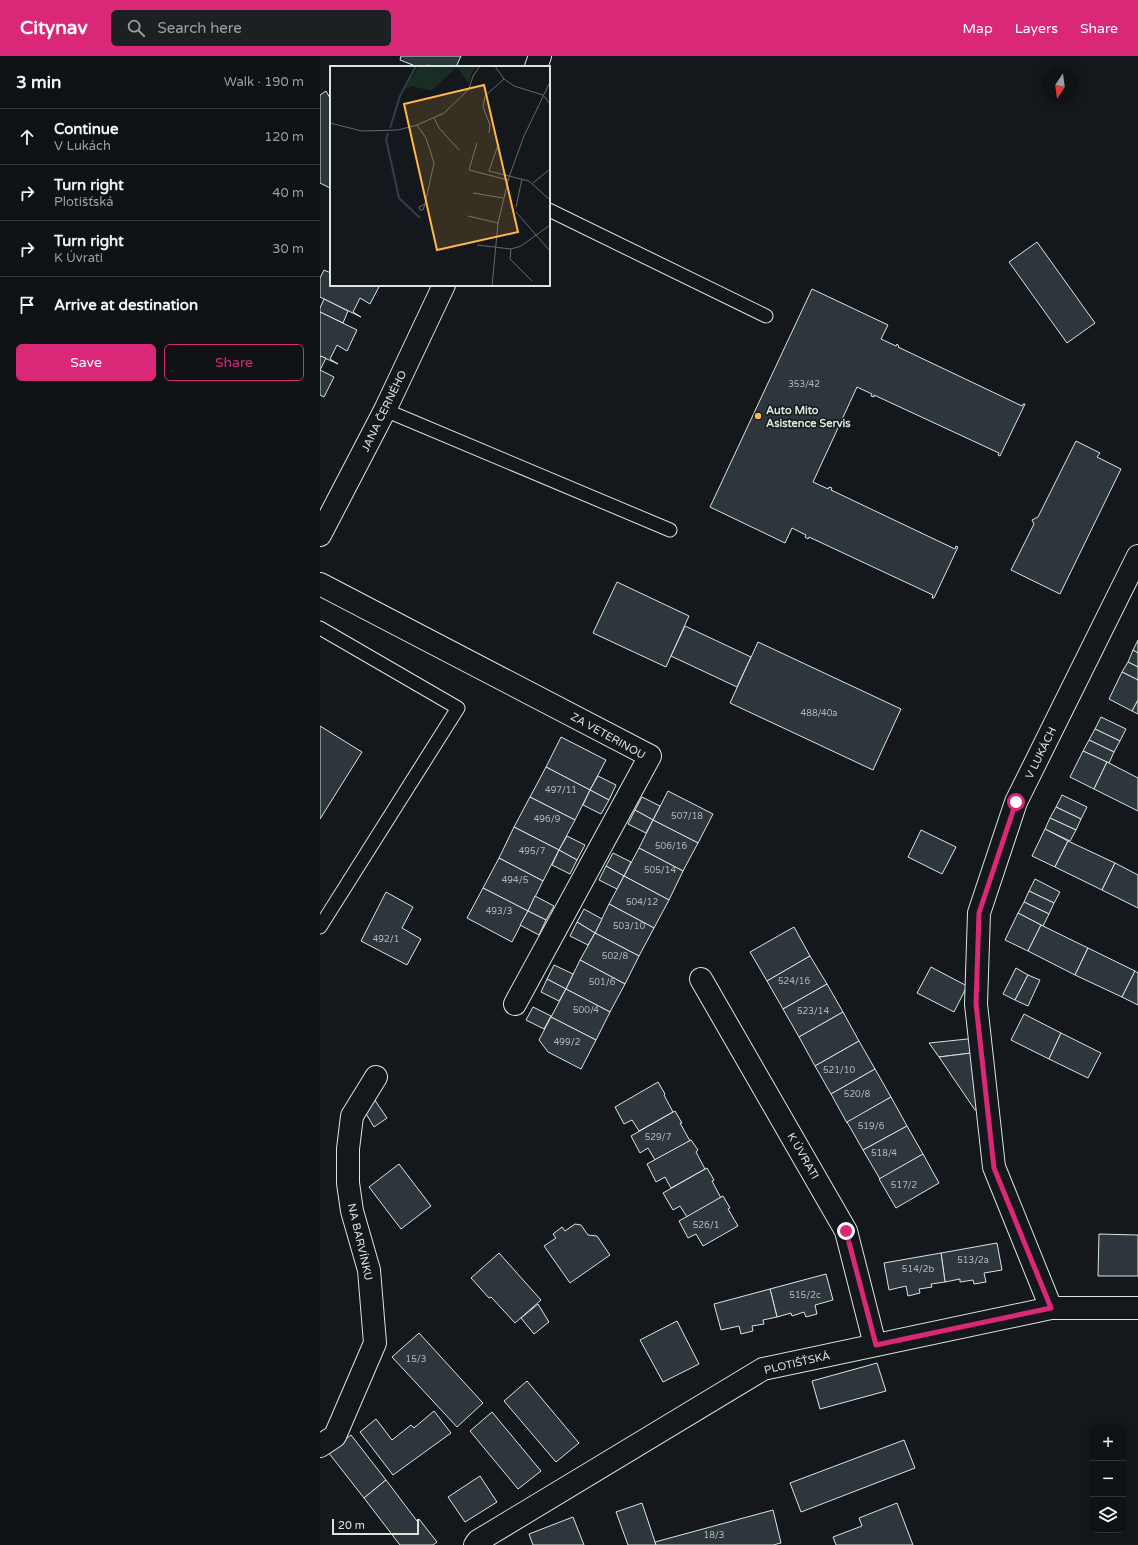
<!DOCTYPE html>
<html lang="en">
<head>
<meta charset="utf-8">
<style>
	body { margin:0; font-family:"Varela Round",sans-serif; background:#1d2022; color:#f1f3f6 }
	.controls { position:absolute; right:12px; bottom:12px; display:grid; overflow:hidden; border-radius:6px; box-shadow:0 2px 10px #0003 }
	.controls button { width:36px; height:36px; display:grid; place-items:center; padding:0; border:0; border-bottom:1px solid #2f3234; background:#0f1215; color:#f1f3f6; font:20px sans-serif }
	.compass { position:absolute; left:722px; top:12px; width:36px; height:36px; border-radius:50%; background:#0f1215; box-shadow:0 2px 10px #0003; rotate:193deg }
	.scale { position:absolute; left:12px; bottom:10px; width:87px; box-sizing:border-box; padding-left:4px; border:2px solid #d8e6dc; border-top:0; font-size:11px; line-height:14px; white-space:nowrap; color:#d8e6dc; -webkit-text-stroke:3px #14181c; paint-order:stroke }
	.stop { position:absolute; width:12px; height:12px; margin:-9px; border:3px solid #db2777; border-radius:50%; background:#fff }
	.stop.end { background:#db2777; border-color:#fff; box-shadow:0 1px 4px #0008 }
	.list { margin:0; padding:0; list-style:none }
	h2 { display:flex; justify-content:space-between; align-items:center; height:52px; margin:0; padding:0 16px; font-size:17px }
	h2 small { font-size:13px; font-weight:400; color:#9b9ea0 }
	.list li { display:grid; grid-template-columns:26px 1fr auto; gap:12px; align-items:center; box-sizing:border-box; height:56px; padding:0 16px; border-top:1px solid #2f3234 }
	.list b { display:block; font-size:15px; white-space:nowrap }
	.list p { margin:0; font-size:13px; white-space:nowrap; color:#9b9ea0 }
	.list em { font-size:13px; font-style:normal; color:#9b9ea0 }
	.actions { display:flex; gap:8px; padding:12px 16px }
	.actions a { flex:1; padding:9px 0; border:1px solid #db2777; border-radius:6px; text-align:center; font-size:14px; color:#db2777 }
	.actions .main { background:#db2777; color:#fff }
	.icon { flex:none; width:22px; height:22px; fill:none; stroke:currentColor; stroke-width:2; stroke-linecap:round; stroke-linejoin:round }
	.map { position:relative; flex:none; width:818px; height:1489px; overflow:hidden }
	header { display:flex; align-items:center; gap:24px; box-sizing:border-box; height:56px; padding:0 20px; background:#db2777; color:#fff }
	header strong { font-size:19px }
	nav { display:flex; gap:22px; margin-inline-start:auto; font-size:14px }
	.search { width:280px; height:36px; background:#1d2022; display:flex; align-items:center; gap:10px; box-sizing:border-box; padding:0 14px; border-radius:6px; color:#9b9ea0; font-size:15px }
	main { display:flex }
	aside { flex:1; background:#0f1215 }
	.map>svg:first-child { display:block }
	.building { fill:#2c363c; stroke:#d8e6dc }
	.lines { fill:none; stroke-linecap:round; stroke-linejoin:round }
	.service-casing { stroke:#d8e6dc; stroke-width:15 }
	.minor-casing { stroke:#d8e6dc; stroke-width:24 }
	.tertiary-casing { stroke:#d8e6dc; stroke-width:24 }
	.service { stroke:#14181c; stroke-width:13 }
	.minor { stroke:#14181c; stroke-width:22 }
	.tertiary { stroke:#14181c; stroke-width:22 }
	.route { stroke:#db2777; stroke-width:5 }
	.poi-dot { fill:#ffb74d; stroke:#14181c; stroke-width:1.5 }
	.labels { text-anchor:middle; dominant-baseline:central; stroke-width:3; stroke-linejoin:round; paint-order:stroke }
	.number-label { font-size:9px; fill:#adbab4 }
	.poi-label { font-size:11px; font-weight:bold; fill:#d8e6dc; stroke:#14181c; text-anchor:start }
	.street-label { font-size:11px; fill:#d8e6dc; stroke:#14181c }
	.inset-river { fill:none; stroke:#2f3f4d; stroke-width:2 }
	.inset-road { fill:none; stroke:#626a69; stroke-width:1 }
	.view { fill:#ffb74d; fill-opacity:0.15; stroke:#ffb74d; stroke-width:2 }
	.inset-edge { fill:none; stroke:#d8e6dc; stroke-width:2 }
</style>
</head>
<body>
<header>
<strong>Citynav</strong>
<div class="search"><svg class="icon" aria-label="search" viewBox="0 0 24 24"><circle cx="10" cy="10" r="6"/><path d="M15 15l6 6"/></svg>Search here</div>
<nav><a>Map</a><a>Layers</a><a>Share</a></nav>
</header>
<main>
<aside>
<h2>3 min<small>Walk · 190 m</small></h2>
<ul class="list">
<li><svg class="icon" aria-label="ahead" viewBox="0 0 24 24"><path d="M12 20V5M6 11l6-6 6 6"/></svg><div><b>Continue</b><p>V Lukách</p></div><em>120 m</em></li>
<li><svg class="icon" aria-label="right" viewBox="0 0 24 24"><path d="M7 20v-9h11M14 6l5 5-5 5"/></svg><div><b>Turn right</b><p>Plotišťská</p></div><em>40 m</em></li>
<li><svg class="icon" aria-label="right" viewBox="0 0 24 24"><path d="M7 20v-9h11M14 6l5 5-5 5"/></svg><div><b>Turn right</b><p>K Úvrati</p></div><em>30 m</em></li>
<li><svg class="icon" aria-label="arrive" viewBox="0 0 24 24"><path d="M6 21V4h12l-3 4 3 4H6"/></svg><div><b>Arrive at destination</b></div></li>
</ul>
<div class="actions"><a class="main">Save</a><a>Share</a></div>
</aside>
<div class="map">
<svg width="818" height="1489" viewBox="0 0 818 1489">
	<rect width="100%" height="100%" fill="#14181c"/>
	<g class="building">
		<polygon points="81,0 141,0 136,11 113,11 108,9 107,11 98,11 80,4"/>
		<polygon points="6,35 11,44 11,130 10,132 0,127 0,39"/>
		<polygon points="717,186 775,267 747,287 689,206"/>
		<polygon points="4,214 11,217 11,229 60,229 50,248 40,242 33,256 41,261 0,241 0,222"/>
		<polygon points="492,233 568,269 561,283 576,290 577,288 579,290 578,291 702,350 703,348 705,348 680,400 678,399 679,397 554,339 554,341 551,340 552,338 537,331 493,426 508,433 509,431 512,432 511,434 635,493 636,490 638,491 614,542 612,542 613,539 489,481 488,483 485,481 486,479 472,472 465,487 390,451"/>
		<polygon points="4,243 28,255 23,267 0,256 0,252"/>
		<polygon points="0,256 37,274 27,295 17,289 10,303 18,308 0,300"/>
		<polygon points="0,300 6,302 0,314"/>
		<polygon points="0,314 14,321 4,341 0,339"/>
		<polygon points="756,385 780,397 777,401 801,413 740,538 691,514 714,468 712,464 718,461"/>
		<polygon points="297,526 369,560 346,611 273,577"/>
		<polygon points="365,570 431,601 417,631 351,600"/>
		<polygon points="818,584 818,597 813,594"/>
		<polygon points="438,586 581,653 553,714 410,647"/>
		<polygon points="813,594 818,597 818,611 808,606"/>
		<polygon points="808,606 818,611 818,624 802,616"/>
		<polygon points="802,616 818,624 818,644 812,655 789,643"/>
		<polygon points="818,644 818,658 812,655"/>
		<polygon points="781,661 806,673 800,685 775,673"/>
		<polygon points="0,670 42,696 0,763"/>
		<polygon points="775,673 800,685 794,696 769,684"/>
		<polygon points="241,681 286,704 270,734 226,711"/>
		<polygon points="769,684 794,696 789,707 763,695"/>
		<polygon points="763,695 787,706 774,733 750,721"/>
		<polygon points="787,706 818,722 818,755 774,733"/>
		<polygon points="226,711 270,734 255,764 210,741"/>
		<polygon points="278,720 296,729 289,744 270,734"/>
		<polygon points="270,734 289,744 281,758 263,749"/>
		<polygon points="348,735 393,758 378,787 333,764"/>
		<polygon points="742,739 767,751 761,763 736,751"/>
		<polygon points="210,741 255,764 239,794 194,771"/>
		<polygon points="322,741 340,750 333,764 315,754"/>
		<polygon points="736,751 761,763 756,774 730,762"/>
		<polygon points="315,754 333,764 326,777 308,768"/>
		<polygon points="730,762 756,774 750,785 725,773"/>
		<polygon points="333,764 378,787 363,815 319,792"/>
		<polygon points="194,771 239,794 223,825 179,802"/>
		<polygon points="725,773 748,785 735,811 712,800"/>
		<polygon points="601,774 636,791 622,818 588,801"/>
		<polygon points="247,780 265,789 257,804 239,794"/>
		<polygon points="748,785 795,807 782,834 735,811"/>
		<polygon points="319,792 363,815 349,844 304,820"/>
		<polygon points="239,794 257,804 250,818 232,809"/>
		<polygon points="293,797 311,806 304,820 286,810"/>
		<polygon points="179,802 223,825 208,855 163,832"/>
		<polygon points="795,807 818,819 818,852 782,834"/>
		<polygon points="286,810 304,820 297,833 279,824"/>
		<polygon points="304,820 349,844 334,872 289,848"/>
		<polygon points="715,823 740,836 734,847 709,835"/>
		<polygon points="163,832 208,855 192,886 147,862"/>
		<polygon points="709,835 734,847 729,858 704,846"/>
		<polygon points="66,836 93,851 82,872 101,883 87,909 41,885"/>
		<polygon points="215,840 234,850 226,864 208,855"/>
		<polygon points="704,846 729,858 723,870 698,857"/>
		<polygon points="289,848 334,872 319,900 275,877"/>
		<polygon points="264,853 282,863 275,877 257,866"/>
		<polygon points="208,855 226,864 219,879 200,869"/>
		<polygon points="698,857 721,869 708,895 685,884"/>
		<polygon points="257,866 275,877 268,889 250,880"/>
		<polygon points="721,869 768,892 755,919 708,895"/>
		<polygon points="474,871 490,900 447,925 430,896"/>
		<polygon points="275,877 319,900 305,928 260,904"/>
		<polygon points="768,892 815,915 802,941 755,919"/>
		<polygon points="490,900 507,928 463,953 447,925"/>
		<polygon points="260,904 305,928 290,956 246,933"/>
		<polygon points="234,909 253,918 246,933 227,923"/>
		<polygon points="611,911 647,930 634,956 597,937"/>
		<polygon points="696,912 708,919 695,944 683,938"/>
		<polygon points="815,915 818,917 818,949 802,941"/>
		<polygon points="708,919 720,924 708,950 695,944"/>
		<polygon points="227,923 246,933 239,945 221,936"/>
		<polygon points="507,928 523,956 479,981 463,953"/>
		<polygon points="246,933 290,956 276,984 231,961"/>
		<polygon points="213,951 231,960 224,973 206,964"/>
		<polygon points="523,956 539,985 495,1010 479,981"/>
		<polygon points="704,958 741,977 729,1003 691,984"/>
		<polygon points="231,961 276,984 261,1013 228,996 219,984"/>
		<polygon points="741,977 781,997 768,1022 729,1003"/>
		<polygon points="657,982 659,996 619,1001 609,987"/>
		<polygon points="539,985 555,1013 511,1038 495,1010"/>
		<polygon points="659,996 665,1053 655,1054 619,1001"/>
		<polygon points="555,1013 571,1041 527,1067 511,1038"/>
		<polygon points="338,1026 345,1038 344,1039 353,1056 319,1075 312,1064 304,1068 295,1051"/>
		<polygon points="52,1040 67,1062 54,1071 45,1056"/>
		<polygon points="571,1041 587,1070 543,1094 527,1066"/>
		<polygon points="355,1055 362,1067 360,1067 370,1085 335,1104 328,1092 320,1097 311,1080"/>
		<polygon points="587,1070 603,1098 560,1123 543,1094"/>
		<polygon points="371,1084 378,1094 376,1096 385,1113 351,1132 345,1121 336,1126 327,1108"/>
		<polygon points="603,1098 619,1127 576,1152 559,1123"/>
		<polygon points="79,1108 111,1150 81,1173 49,1131"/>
		<polygon points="387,1112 394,1124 392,1125 401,1142 367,1161 360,1150 353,1154 343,1137"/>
		<polygon points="403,1140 410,1152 408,1153 418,1170 383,1190 376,1178 368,1182 359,1165"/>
		<polygon points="255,1168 261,1169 268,1179 277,1180 290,1199 250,1227 224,1190 236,1182 233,1178 242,1171 245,1175"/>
		<polygon points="779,1178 818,1179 818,1220 778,1220"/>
		<polygon points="677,1187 682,1214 664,1217 666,1226 654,1228 653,1224 640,1226 640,1223 625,1226 621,1197"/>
		<polygon points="179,1197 221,1244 195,1267 171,1241 169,1242 151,1222"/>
		<polygon points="621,1197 625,1226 611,1228 612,1231 599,1233 600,1237 588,1240 586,1230 569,1234 564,1207"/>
		<polygon points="506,1218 513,1244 495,1249 497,1258 486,1261 484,1256 472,1260 471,1257 457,1261 450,1233"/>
		<polygon points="450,1233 457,1261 443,1264 444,1268 432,1270 433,1275 421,1278 419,1270 401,1274 394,1248"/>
		<polygon points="218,1248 229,1266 214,1278 201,1262"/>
		<polygon points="357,1265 379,1308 343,1326 320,1284"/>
		<polygon points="99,1277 163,1347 137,1371 72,1301"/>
		<polygon points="557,1307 566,1335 500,1353 492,1325"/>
		<polygon points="207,1325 259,1387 236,1406 184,1345"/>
		<polygon points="114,1355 131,1377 73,1419 40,1376 56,1363 72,1384 91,1369 94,1372"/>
		<polygon points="172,1356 221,1415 198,1433 150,1375"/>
		<polygon points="31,1379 66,1424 44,1442 8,1396"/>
		<polygon points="584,1384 595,1412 481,1456 470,1427"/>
		<polygon points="160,1420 177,1446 145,1466 128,1441"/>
		<polygon points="66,1424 97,1465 99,1463 117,1486 113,1489 80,1489 44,1442"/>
		<polygon points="322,1447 336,1489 308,1489 296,1456"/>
		<polygon points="577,1447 593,1489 516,1489 513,1481 542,1470 539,1462"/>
		<polygon points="453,1454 461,1487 453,1489 336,1489 335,1486"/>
		<polygon points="253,1461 264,1489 213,1489 209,1478"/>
	</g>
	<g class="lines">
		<g class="service-casing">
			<g id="service">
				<polyline points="229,154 446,260"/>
				<polyline points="65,354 350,474"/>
				<polyline points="0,572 138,652 0,871"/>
			</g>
		</g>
		<g class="minor-casing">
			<g id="minor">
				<polyline points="0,528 330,700 195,948"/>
				<polyline points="381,923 526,1175 555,1289"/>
				<polyline points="731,1252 674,1111 656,948 659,857 696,746 818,500"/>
				<polyline points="0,1390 15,1380 55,1287 49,1214 32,1155 28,1127 28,1093 32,1060 56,1021"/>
				<polyline points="155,1489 158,1485 443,1313 731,1252 818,1252"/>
			</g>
		</g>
		<g class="tertiary-casing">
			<g id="tertiary">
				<polyline points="216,11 220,0"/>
				<polyline points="0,479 65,354 124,229"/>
			</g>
		</g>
		<use href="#service" class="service"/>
		<use href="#minor" class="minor"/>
		<use href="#tertiary" class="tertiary"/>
	</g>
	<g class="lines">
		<polyline class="route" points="526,1175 556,1289 731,1252 674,1112 656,948 659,857 696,746"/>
	</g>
	<circle class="poi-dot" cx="438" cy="360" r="4"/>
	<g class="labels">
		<g class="number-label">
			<text x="484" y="328">353/42</text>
			<text x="499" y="657">488/40a</text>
			<text x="241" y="734">497/11</text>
			<text x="367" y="760">507/18</text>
			<text x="227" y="763">496/9</text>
			<text x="351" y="790">506/16</text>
			<text x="212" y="795">495/7</text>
			<text x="340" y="814">505/14</text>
			<text x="195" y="824">494/5</text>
			<text x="322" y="846">504/12</text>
			<text x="179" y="855">493/3</text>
			<text x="309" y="870">503/10</text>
			<text x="66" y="883">492/1</text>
			<text x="295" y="900">502/8</text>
			<text x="474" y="925">524/16</text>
			<text x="282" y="926">501/6</text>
			<text x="266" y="954">500/4</text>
			<text x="493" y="955">523/14</text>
			<text x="247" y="986">499/2</text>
			<text x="519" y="1014">521/10</text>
			<text x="537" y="1038">520/8</text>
			<text x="551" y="1070">519/6</text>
			<text x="338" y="1081">529/7</text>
			<text x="564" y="1097">518/4</text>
			<text x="584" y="1129">517/2</text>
			<text x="386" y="1169">526/1</text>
			<text x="653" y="1204">513/2a</text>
			<text x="598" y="1213">514/2b</text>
			<text x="485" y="1239">515/2c</text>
			<text x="96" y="1303">15/3</text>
			<text x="394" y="1479">18/3</text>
		</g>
		<g class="poi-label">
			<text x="446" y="354">Auto Mito<tspan x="446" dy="13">Asistence Servis</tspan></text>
		</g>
		<g class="street-label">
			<text transform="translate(64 355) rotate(-64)">JANA ČERNÉHO</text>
			<text transform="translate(288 680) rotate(29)">ZA VETERINOU</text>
			<text transform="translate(721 697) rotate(-64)">V LUKÁCH</text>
			<text transform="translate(483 1100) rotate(60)">K ÚVRATI</text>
			<text transform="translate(40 1186) rotate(77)">NA BARVÍNKU</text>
			<text transform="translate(477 1307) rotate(-13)">PLOTIŠŤSKÁ</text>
		</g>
	</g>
	<g transform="translate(10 10)">
		<rect width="220" height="220" fill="#14181c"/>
		<path d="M89 0H147L141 8 139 18 127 1 101 25 82 20 75 23Z" fill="#1a2d24"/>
		<path class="inset-river" d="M60 62 70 30 86 0M58 67 56 73 69 132 90 152"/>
		<path class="inset-road" d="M165 0 174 13 184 20 213 29 220 38M104 52 109 62 129 84M0 57 32 65 68 64 87 59 114 47 139 23 143 10 150 0M87 59 96 72 104 97 95 138 93 144H90L89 141 95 138M159 67 160 59 153 41 155 30 174 13M147 77 139 104 178 114M168 79 159 105 199 115 220 134M203 117 220 103M143 127 173 132M186 141 192 113M186 146 220 185M138 150 168 157M147 179 181 183 191 180 220 159M181 183 180 193 202 215M162 220 168 157 179 111 194 70 220 16"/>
		<path class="view" d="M154 19 188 166 107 184 74 38Z"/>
		<rect width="220" height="220" class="inset-edge"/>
	</g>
</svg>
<div class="controls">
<button>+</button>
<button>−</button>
<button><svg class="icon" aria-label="layers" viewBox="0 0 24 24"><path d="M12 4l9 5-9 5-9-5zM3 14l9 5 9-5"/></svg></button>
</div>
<svg class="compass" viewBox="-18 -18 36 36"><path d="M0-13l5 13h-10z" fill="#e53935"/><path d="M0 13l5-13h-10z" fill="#9b9ea0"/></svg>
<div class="scale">20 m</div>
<div class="stop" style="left:696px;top:746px"></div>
<div class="stop end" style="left:526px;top:1175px"></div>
</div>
</main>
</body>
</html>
